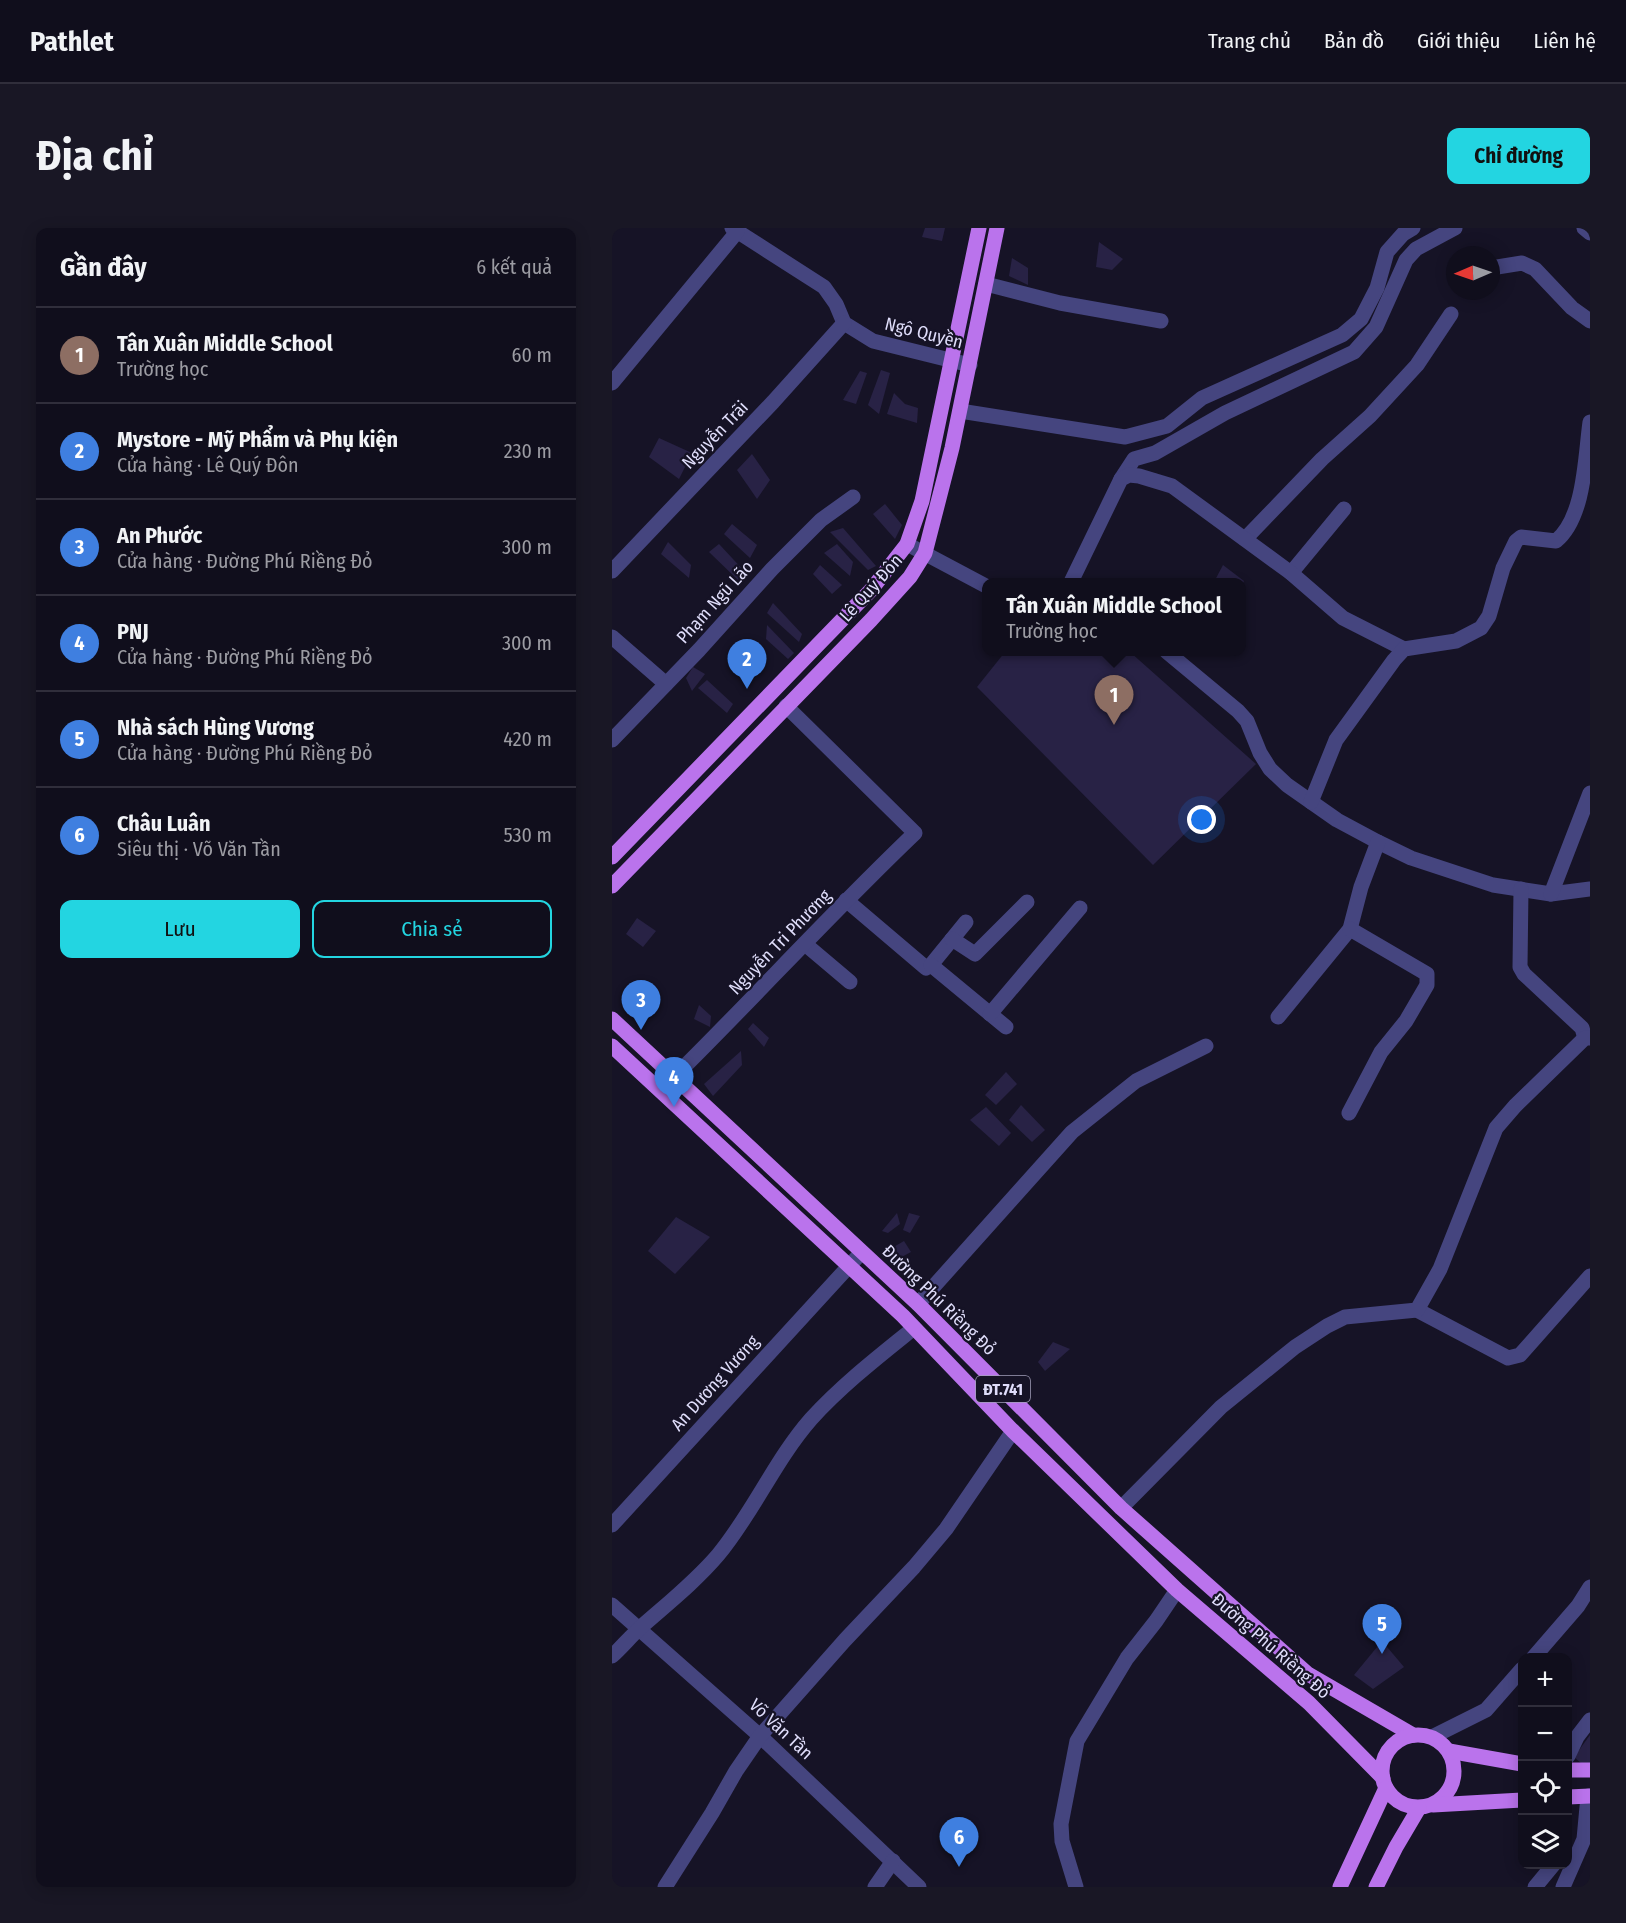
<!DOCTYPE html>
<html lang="vi">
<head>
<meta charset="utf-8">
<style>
	body { margin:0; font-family:"Fira Sans Condensed",sans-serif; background:#191725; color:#f1f3f6 }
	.controls { position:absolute; right:18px; bottom:18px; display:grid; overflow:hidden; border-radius:12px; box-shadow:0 3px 15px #0003 }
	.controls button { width:54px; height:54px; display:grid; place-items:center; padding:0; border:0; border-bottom:2px solid #302e3b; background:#100e1c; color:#f1f3f6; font:30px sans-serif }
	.compass { position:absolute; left:834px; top:18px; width:54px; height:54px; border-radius:50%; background:#100e1c; box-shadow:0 3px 15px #0003; rotate:268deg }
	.you { position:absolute; left:590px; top:592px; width:21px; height:21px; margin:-15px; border:4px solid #fff; border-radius:50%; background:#1a73e8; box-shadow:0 0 0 9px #1a73e833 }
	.badge { display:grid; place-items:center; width:39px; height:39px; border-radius:50%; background:#23d5e1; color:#fff; font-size:20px; font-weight:700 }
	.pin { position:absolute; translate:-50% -50px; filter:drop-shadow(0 2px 3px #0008) }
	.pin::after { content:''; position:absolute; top:32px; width:21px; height:18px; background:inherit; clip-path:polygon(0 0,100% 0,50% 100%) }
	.popup { position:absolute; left:370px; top:350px; width:264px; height:78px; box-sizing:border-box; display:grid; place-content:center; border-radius:12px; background:#100e1c; filter:drop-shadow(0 2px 4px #0005); font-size:20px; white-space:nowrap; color:#9c9ca3 }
	.popup b { font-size:22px; color:#f1f3f6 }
	.popup::after { content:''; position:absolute; left:50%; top:100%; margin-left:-12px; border:12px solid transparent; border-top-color:#100e1c }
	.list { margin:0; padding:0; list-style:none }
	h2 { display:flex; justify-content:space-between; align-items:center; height:78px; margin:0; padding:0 24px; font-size:26px }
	h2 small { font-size:20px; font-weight:400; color:#9c9ca3 }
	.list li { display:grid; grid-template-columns:39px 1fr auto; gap:18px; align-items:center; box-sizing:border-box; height:96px; padding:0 24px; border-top:2px solid #302e3b }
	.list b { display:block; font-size:22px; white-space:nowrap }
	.list p { margin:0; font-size:20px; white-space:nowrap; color:#9c9ca3 }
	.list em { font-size:20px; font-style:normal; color:#9c9ca3 }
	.actions { display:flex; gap:12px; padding:18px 24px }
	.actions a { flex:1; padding:14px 0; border:2px solid #23d5e1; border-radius:12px; text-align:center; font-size:21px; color:#23d5e1 }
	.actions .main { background:#23d5e1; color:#111 }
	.icon { flex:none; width:33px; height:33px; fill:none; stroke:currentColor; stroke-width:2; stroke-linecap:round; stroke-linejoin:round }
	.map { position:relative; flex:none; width:978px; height:1659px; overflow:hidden; border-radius:12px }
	header { display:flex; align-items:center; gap:36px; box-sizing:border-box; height:84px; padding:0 30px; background:#100e1c; border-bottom:2px solid #302e3b }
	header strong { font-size:28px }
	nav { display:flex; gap:33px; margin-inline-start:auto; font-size:21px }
	.intro { display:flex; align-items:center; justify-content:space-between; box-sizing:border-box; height:144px; padding:0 36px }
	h1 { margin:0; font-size:42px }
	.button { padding:15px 27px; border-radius:12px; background:#23d5e1; color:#111; font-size:21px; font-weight:700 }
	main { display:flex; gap:36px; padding:0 36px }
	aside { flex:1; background:#100e1c; border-radius:12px; box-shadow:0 3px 15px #0003 }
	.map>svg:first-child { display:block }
	.building { fill:#282245 }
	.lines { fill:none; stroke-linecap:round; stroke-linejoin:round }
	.minor { stroke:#45457f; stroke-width:15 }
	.major { stroke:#ba73ec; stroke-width:15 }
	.labels { text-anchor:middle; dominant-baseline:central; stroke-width:4.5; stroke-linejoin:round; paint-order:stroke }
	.shield { fill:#161326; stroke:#a3a0ba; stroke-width:1.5 }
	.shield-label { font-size:16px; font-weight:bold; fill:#dfddfa }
	.street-label { font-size:18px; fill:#dfddfa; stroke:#161326 }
</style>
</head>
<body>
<header>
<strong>Pathlet</strong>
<nav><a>Trang chủ</a><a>Bản đồ</a><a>Giới thiệu</a><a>Liên hệ</a></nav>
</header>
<div class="intro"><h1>Địa chỉ</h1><a class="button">Chỉ đường</a></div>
<main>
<aside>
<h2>Gần đây<small>6 kết quả</small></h2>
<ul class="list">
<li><span class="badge" style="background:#8d6e63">1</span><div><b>Tân Xuân Middle School</b><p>Trường học</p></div><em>60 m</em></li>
<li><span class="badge" style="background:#3f7fe0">2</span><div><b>Mystore - Mỹ Phẩm và Phụ kiện</b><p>Cửa hàng · Lê Quý Đôn</p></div><em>230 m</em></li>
<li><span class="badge" style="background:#3f7fe0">3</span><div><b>An Phước</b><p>Cửa hàng · Đường Phú Riềng Đỏ</p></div><em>300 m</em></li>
<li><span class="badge" style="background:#3f7fe0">4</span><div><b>PNJ</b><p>Cửa hàng · Đường Phú Riềng Đỏ</p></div><em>300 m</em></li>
<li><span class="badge" style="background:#3f7fe0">5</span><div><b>Nhà sách Hùng Vương</b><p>Cửa hàng · Đường Phú Riềng Đỏ</p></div><em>420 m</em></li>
<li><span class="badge" style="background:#3f7fe0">6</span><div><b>Châu Luân</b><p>Siêu thị · Võ Văn Tần</p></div><em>530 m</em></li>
</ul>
<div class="actions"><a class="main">Lưu</a><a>Chia sẻ</a></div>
</aside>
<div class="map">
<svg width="978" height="1659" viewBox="0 0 978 1659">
	<rect width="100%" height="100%" fill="#161326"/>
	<g class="building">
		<polygon points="313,0 333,0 330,13 310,9"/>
		<polygon points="487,14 511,31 500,42 484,39"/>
		<polygon points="400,30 416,40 416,57 397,48"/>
		<polygon points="269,142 278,145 267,186 256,177"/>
		<polygon points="248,143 255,145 244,176 231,172"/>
		<polygon points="282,165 293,176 306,180 305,195 275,186"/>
		<polygon points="47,210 80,225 67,251 37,229"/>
		<polygon points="140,226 158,252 145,271 125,242"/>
		<polygon points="273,276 290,297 283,311 261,286"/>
		<polygon points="120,296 145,317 138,330 112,306"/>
		<polygon points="231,300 264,338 256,342 218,304"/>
		<polygon points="56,314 79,337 77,350 49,326"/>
		<polygon points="107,316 134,345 126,352 97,324"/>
		<polygon points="225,316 241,334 238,348 212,325"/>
		<polygon points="208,337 230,357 220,366 201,346"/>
		<polygon points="611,337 632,353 630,357 630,354 602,354"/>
		<polygon points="161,375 190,406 187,414 155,385"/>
		<polygon points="155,397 182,425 176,431 154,411"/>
		<polygon points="393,424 518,424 644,536 541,637 365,459"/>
		<polygon points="81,439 93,446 80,463 74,450"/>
		<polygon points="95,452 121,476 115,485 86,460"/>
		<polygon points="25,690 44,703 31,719 14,706"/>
		<polygon points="87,777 99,788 98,799 82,791"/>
		<polygon points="141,795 157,810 152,819 136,801"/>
		<polygon points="129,823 130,837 101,868 92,856"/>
		<polygon points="394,844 405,856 384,877 373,867"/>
		<polygon points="409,877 433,902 420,914 397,892"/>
		<polygon points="374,879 399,905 387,918 358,892"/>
		<polygon points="285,985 288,996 276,1005 270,1003"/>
		<polygon points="297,985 308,988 298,1005 291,1002"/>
		<polygon points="64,989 98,1009 63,1046 36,1023"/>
		<polygon points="292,1013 299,1024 284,1032 273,1024"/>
		<polygon points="441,1114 458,1121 433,1143 426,1134"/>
		<polygon points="770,1413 792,1439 761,1461 742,1447"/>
		<polygon points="978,1507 978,1536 970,1536 962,1529"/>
	</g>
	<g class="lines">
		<g class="minor">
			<polyline points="120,0 212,59 224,76 232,95 261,113 358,137"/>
			<polyline points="972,0 978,5"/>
			<polyline points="879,40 910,35 923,41 960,80 978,93"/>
			<polyline points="374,56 448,75 549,93"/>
			<polyline points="0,155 125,4"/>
			<polyline points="348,183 513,209 555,198 590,170 730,107 749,91 765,60 775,24 791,6 801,0"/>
			<polyline points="509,251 522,231 543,225 613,185 742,124 764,99 794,32 804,21 843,0"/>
			<polyline points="633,311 710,231 758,188 805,137 839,86"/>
			<polyline points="295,316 374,358"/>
			<polyline points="0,343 161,174 232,95"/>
			<polyline points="679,345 732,281"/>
			<polyline points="459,354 509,251 517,247 527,248 560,258 679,345 731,390 792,421"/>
			<polyline points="0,409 54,456"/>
			<polyline points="555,424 626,483 635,493 648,525 658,541 675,557 725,592 766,614 799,630 881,657 939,666 978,661"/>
			<polyline points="0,512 87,422 160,341 209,292 241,269"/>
			<path d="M699 574 724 512 782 432 792 421 844 413 869 400 877 388 891 340 904 313 909 309 944 313C973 289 973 229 978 194"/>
			<polyline points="909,661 908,739 912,746 970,800 973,810"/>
			<polyline points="939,666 978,565"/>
			<polyline points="234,672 314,740 319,737 354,694"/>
			<polyline points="340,711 363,726 415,674"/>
			<polyline points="193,716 238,754"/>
			<polyline points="319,737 394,799"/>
			<polyline points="378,786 468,680"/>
			<polyline points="666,789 738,701 749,659 766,614"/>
			<path d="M62 849C143 769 220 684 303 605L174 478"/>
			<polyline points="737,885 769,824 794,793 815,757 815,746 738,701"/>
			<polyline points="306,1076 460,904 524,853 594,818"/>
			<polyline points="805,1082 896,1130 908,1127 978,1048"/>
			<polyline points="509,1280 609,1179 683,1119 715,1098 733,1089 805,1082 828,1041 884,900 903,878 973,810 978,810"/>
			<polyline points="0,1297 249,1025"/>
			<polyline points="0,1377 148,1508 307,1659"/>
			<path d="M0 1428C10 1419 19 1408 29 1399 55 1376 83 1354 106 1327 141 1285 163 1232 199 1191 230 1157 266 1129 302 1100"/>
			<polyline points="921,1430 966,1378 978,1359"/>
			<polyline points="820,1509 874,1482 910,1441"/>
			<polyline points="956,1528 965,1509 978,1492"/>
			<polyline points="53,1659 100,1585 124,1543 148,1508 233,1412 302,1339 334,1301 401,1203"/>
			<polyline points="263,1659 281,1633"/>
			<polyline points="464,1659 450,1613 449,1596 465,1513 515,1430 544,1393 565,1362"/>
			<polyline points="923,1659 942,1636"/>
			<polyline points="951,1659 972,1611 976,1568"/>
		</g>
		<g class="major">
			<polyline points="0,629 259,362 295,316 310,273 367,0"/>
			<polyline points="0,658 259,392 298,349 313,325 340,220 385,0"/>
			<polyline points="0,791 306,1076 509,1280 696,1446 801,1507"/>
			<polyline points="0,818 291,1088 401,1203 565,1362 697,1475 771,1550"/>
			<circle cx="806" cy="1543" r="36"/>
			<polyline points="837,1523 910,1536"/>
			<polyline points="956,1542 978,1542"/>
			<polyline points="956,1569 978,1568"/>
			<polyline points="821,1577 910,1572"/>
			<polyline points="728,1659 774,1560"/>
			<polyline points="764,1659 784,1619 807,1580"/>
		</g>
	</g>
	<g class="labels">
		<rect class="shield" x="364" y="1148" width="54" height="26" rx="4.5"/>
		<g class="shield-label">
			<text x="391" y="1161">ĐT.741</text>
		</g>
		<g class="street-label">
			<text transform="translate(312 105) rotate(14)">Ngô Quyền</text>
			<text transform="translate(103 207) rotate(-46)">Nguyễn Trãi</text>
			<text transform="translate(259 360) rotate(-48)">Lê Quý Đôn</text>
			<text transform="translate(103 374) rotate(-48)">Phạm Ngũ Lão</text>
			<text transform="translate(168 714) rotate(-46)">Nguyễn Tri Phương</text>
			<text transform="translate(327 1072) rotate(44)">Đường Phú Riềng Đỏ</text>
			<text transform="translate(103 1155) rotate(-48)">An Dương Vương</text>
			<text transform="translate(659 1418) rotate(41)">Đường Phú Riềng Đỏ</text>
			<text transform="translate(169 1501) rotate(43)">Võ Văn Tần</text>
		</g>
	</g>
</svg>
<div class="controls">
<button>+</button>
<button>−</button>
<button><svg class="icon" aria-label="locate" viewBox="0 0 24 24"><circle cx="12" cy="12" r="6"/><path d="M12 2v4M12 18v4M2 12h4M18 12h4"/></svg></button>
<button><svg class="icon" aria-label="layers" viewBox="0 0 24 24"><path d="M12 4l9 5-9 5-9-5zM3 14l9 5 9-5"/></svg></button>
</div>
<svg class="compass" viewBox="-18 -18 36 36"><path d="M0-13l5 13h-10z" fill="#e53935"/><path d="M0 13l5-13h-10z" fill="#9c9ca3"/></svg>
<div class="you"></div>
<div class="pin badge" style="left:502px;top:497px;background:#8d6e63">1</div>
<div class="popup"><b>Tân Xuân Middle School</b>Trường học</div>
<div class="pin badge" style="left:135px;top:461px;background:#3f7fe0">2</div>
<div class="pin badge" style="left:29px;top:802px;background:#3f7fe0">3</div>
<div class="pin badge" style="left:62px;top:879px;background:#3f7fe0">4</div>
<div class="pin badge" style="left:770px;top:1426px;background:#3f7fe0">5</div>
<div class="pin badge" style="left:347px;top:1639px;background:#3f7fe0">6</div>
</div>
</main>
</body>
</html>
